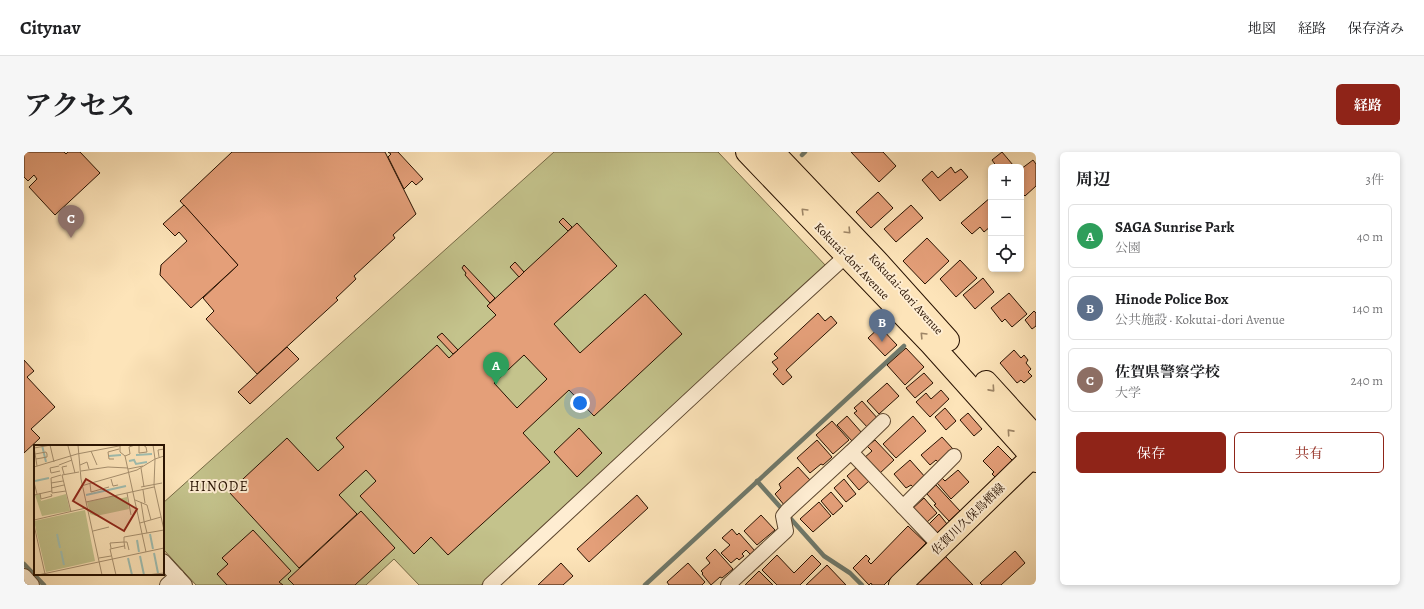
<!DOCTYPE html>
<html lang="ja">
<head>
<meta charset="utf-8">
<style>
	body { margin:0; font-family:Alegreya,"Noto Serif JP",serif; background:#f6f6f6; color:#202124 }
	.controls { position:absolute; right:12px; top:12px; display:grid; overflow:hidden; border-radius:6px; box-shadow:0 2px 6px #0003 }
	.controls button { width:36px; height:36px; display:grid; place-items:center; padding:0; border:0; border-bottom:1px solid #e0e0e0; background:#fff; color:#202124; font:20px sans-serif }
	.you { position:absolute; left:556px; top:251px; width:14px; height:14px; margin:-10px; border:3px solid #fff; border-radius:50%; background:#1a73e8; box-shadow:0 0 0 6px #1a73e833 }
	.badge { display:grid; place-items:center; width:26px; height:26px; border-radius:50%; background:#8f2418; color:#fff; font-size:13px; font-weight:700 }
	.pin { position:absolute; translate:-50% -33px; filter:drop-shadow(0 1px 2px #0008) }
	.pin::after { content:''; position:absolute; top:21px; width:14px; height:12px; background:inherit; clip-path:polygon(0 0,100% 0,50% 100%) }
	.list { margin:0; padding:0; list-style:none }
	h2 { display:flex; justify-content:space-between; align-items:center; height:52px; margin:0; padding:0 16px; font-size:17px }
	h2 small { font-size:13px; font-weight:400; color:#757577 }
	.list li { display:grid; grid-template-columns:26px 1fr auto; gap:12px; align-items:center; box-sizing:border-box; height:64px; margin:0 8px 8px; padding:0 8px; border:1px solid #e0e0e0; border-radius:6px }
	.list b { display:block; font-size:15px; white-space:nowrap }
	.list p { margin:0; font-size:13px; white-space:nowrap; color:#757577 }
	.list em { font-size:13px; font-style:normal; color:#757577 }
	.actions { display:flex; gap:8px; padding:12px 16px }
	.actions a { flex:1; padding:9px 0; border:1px solid #8f2418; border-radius:6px; text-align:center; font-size:14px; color:#8f2418 }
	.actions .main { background:#8f2418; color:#fff }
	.icon { flex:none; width:22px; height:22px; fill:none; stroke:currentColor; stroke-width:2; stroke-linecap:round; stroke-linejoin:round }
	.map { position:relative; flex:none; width:1012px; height:433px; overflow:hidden; border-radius:6px }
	header { display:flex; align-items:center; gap:24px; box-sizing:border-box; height:56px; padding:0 20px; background:#fff; border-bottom:1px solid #e0e0e0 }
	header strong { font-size:19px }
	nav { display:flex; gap:22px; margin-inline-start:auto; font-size:14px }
	.intro { display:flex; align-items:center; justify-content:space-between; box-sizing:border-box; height:96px; padding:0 24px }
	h1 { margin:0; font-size:28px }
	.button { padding:10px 18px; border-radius:6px; background:#8f2418; color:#fff; font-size:14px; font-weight:700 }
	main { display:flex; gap:24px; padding:0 24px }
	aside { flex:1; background:#fff; border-radius:6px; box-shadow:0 2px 6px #0003 }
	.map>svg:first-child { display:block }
	.green { fill:#c4c38c; stroke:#766a46 }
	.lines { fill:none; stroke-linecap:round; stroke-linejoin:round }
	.stream { stroke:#6f796b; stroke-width:4.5 }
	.building { fill:#e49f79; stroke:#271100; fill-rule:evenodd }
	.minor-casing { stroke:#5c462e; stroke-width:16 }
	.primary-casing { stroke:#271100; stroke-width:24 }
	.trunk-casing { stroke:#271100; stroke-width:24 }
	.minor { stroke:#feedd2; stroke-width:14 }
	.primary { stroke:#fde4b9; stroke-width:22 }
	.trunk { stroke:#fde4b9; stroke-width:22 }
	.oneway { stroke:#9d8566 }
	.labels { text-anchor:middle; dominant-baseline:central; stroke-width:4; stroke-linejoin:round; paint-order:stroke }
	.street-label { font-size:12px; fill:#271100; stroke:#feedd2 }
	.quarter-label { font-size:14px; letter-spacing:1px; fill:#271100; stroke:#feedd2 }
	.inset-river { fill:none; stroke:#9fbeb2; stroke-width:2 }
	.inset-road { fill:none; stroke:#a7906f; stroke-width:1 }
	.view { fill:#8f2418; fill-opacity:0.15; stroke:#8f2418; stroke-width:2 }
	.inset-edge { fill:none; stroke:#271100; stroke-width:2 }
</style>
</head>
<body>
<header>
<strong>Citynav</strong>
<nav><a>地図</a><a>経路</a><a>保存済み</a></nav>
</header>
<div class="intro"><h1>アクセス</h1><a class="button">経路</a></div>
<main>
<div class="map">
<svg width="1012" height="433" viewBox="0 0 1012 433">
	<rect width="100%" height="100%" fill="#fde4b9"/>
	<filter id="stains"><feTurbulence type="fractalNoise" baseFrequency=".005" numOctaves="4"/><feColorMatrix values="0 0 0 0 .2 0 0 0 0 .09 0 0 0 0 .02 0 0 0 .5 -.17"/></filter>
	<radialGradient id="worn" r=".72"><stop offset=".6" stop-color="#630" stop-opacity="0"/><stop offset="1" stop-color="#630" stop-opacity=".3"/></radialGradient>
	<polygon class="green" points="530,0 694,0 803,115 457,433 395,433 370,407 342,433 172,433 139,397 139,351"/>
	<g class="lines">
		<g class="stream">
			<polyline points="778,3 781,0"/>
			<polyline points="733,329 800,404 826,421 838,433"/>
			<polyline points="0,412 20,433"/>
			<polyline points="621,433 880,194"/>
		</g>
	</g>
	<g class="building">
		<polygon points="0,0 40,0 42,2 44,0 56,0 76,21 31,63 5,35 13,27 10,23 4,29 0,25"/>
		<polygon points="208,0 361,0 392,62 369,83 371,86 330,124 332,127 312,146 314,148 233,222 182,167 190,159 179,146 214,113 156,49"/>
		<polygon points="364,0 374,0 399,27 392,33 388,29 380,37 364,5 367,2"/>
		<polygon points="827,0 859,0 872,14 855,30"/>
		<polygon points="978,0 989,13 986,15 973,15 968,8"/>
		<polygon points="1009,8 1012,12 1012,34 1001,44 997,40 997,17"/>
		<polygon points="927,15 931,21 937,17 944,25 916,49 898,28 908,19 914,26"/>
		<polygon points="854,40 869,56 847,76 832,60"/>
		<polygon points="967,45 967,74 960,80 956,75 948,82 937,71"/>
		<polygon points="160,53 214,113 167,156 136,123 137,113 163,89 155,80 151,84 139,72"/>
		<polygon points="887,53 899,66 872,90 860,77"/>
		<polygon points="539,66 548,75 544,79 535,70"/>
		<path d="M553 71 593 114 530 172 556 201 621 142 658 182 570 264 545 238 499 281 526 310 424 403 407 385 390 402 336 344 352 329 342 318 315 343 333 362 275 416 205 340 263 286 294 319 320 295 312 286 413 193 425 206 472 163 463 154ZM500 203 523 227 493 256 470 231Z"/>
		<polygon points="903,86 925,109 901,132 879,109"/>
		<polygon points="936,108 953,126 932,145 916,127"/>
		<polygon points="491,110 500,120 495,125 486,115"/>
		<polygon points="440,113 471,146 466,151 441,123 442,121 438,116"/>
		<polygon points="959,126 970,140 951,157 939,143"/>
		<polygon points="985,141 1003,162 988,175 981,167 978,170 967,156"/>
		<polygon points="1010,159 1012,161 1012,174 1008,177 1001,168"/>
		<polygon points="794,161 801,169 807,164 813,171 762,218 768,225 759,233 749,222 754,217 748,210 754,206 750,202"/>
		<polygon points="856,175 873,193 861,204 844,186"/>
		<polygon points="418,181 434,198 429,202 413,185"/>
		<polygon points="263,195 275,207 226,252 214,240"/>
		<polygon points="882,196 900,215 881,233 863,213"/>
		<polygon points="990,198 997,206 1000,203 1004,208 1002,211 1007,217 1004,220 1008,224 1000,231 997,228 993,231 976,211"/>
		<polygon points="0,208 10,219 3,225 31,255 7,277 16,286 0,301"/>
		<polygon points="900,221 909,231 891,246 882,236"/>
		<polygon points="863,231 875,244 855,262 843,249"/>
		<polygon points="917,238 925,247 906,265 892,250 902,241 907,247"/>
		<polygon points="838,249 855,268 845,277 830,261 833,259 830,256"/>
		<polygon points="921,256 932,269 922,278 911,265"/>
		<polygon points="944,261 958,277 950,284 936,268"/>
		<polygon points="823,264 838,281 829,290 813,273"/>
		<polygon points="889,264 902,279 872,306 859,292"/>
		<polygon points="808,269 825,288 809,302 792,283"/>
		<polygon points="555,276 578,301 553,325 530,300"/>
		<polygon points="918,285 929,297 914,310 912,308 906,313 897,303"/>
		<polygon points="793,288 808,305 799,313 797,312 786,321 773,306"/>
		<polygon points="851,288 870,308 855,322 840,306 848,299 843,294"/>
		<polygon points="974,294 989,309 972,326 968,322 970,320 959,309"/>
		<polygon points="886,308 902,326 890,336 887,333 882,336 870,322"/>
		<polygon points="774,315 786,328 769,344 771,346 761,354 751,342 757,336 755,332"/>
		<polygon points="833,315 845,329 835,338 823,324"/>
		<polygon points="934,318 945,330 927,347 913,331 918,326 921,329"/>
		<polygon points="820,327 832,342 822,350 810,336"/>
		<polygon points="912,333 936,359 925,369 910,353 912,352 903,342"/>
		<polygon points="807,340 819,354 809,363 797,349"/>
		<polygon points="613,343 624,356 565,410 553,397"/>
		<polygon points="900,346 913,361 902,371 888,357"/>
		<polygon points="795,350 807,364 789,380 776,367"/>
		<polygon points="337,359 371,396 331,433 270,433 264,427"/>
		<polygon points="915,362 923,372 911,383 903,374"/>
		<polygon points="737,363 751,378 733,393 720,379"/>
		<polygon points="884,374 902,391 860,433 848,433 847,431 845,433 829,416 842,403 846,407 844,409 847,412"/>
		<polygon points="708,377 713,383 715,381 731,399 727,403 722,398 718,402 720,404 715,408 713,406 707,411 697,401 706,393 698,386"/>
		<polygon points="229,378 267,419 255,430 259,433 203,433 193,422 204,412 198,406"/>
		<polygon points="691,397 709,417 698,426 696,425 687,433 678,422 679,421 677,419 686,411 682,406"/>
		<polygon points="991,399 1001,411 977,433 958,433 956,431"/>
		<polygon points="753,403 770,421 788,403 797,412 776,433 753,433 738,418"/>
		<polygon points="921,404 949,433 891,433"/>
		<polygon points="537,411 549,424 539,433 514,433"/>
		<polygon points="664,411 681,430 678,433 645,433 643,430"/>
		<polygon points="803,413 822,433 782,433"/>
		<polygon points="735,419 749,433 721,433"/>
	</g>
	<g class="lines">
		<g class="minor-casing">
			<g id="minor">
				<polyline points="827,300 859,269"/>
				<polyline points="879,355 930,304"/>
				<polyline points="139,409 161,433"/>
				<polyline points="0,424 8,433"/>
				<polyline points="143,433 153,424"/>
				<polyline points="466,433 707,209 823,103"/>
				<polyline points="704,433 762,379 759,364 763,359 827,300 916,394"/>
			</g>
		</g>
		<g class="primary-casing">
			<polyline id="primary" points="876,433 1012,301"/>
		</g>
		<g class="trunk-casing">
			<g id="trunk">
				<polyline points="723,0 907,192 1012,309"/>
				<polyline points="749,0 852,108 924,188"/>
				<polyline points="962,230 1012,285"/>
			</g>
		</g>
		<use href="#minor" class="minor"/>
		<use href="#primary" class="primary"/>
		<use href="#trunk" class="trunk"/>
	</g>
	<defs><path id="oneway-chevron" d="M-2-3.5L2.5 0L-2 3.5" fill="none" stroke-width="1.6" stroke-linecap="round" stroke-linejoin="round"/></defs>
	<g class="oneway">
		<use href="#oneway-chevron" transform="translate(780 59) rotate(-135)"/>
		<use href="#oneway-chevron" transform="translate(824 79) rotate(46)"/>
		<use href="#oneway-chevron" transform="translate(899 183) rotate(-134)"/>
		<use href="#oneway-chevron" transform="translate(968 237) rotate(48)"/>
		<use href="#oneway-chevron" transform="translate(986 280) rotate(-132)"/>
	</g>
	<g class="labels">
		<g class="street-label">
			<text transform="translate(828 109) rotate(46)">Kokutai-dori Avenue</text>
			<text transform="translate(882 142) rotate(48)">Kokudai-dori Avenue</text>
			<text transform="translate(944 367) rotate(-44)">佐賀川久保鳥栖線</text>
		</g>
		<g class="quarter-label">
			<text x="195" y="334">HINODE</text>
		</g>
	</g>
	<g transform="translate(10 293)">
		<rect width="130" height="130" fill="#fde4b9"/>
		<path d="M6 49 7 56 32 49 36 66 8 71 1 50ZM83 50 84 54 93 52 95 64 62 71 56 69 53 57ZM51 65 61 116 12 127 0 76Z" fill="#c4c38c"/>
		<path class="inset-river" d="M8 0 12 17M102 10 118 9M75 11 87 10M95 16 100 15 102 19 113 17M1 36 15 33M52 50 92 41M23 89 26 103M116 89 119 104M103 95 105 107M27 106 30 120M120 108 124 128M106 111 110 130M94 113 98 130"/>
		<path class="inset-road" d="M16 0 20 17M44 0 47 34 68 130M86 0V7L91 11 112 107M105 0V8L113 7 112 2 109 0M34 1 41 28M0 2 3 21M0 3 17 0M57 6 63 20M1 9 12 7 13 9V12L2 14M91 11 96 9 95 2 101 0M130 11 121 14 120 40 130 85M125 12 124 5 130 4M80 14H75L74 7 85 4M25 20 38 15M46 20 53 17 55 24M25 21 16 23 17 28 26 26M0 22 43 9 90 0M107 23 110 42M94 24 109 21M47 26 74 22 94 23M30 29 28 22 33 21M27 30 17 33 18 48 32 46M77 34 79 41 84 40M0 37 3 49M17 38 29 36M56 39 57 47 75 42M47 41 103 25 121 14 119 0M107 42 128 38M17 43 30 40M109 45 111 58M6 48 7 54 18 51 17 49M93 48 97 70M0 50 18 46M101 55 113 60 117 75M52 57 120 42M107 57 110 76M37 67 28 30 45 27M0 75 52 63M110 76 113 88M106 78 127 72M0 80 11 129M59 86 75 82M90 97V92L130 85M77 103 76 98 90 97M91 104 90 97H93L95 105M65 113 77 111M4 130 130 103M82 130 76 104 90 101M113 130 130 128"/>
		<path class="view" d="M52 34 103 64 90 86 39 56Z"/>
		<rect width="130" height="130" class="inset-edge"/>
	</g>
	<rect width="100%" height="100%" filter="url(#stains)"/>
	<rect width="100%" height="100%" fill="url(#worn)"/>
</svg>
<div class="controls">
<button>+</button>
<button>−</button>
<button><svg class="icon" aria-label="locate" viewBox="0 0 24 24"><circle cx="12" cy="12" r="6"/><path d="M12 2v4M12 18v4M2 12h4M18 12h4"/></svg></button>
</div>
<div class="you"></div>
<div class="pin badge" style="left:472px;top:233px;background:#2e9e5b">A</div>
<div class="pin badge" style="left:858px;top:190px;background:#5c6f8a">B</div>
<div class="pin badge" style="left:47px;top:86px;background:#8d6e63">C</div>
</div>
<aside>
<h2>周辺<small>3件</small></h2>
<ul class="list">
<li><span class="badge" style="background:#2e9e5b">A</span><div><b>SAGA Sunrise Park</b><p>公園</p></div><em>40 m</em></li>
<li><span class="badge" style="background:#5c6f8a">B</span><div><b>Hinode Police Box</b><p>公共施設 · Kokutai-dori Avenue</p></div><em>140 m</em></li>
<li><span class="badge" style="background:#8d6e63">C</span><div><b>佐賀県警察学校</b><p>大学</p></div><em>240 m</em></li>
</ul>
<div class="actions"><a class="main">保存</a><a>共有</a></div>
</aside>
</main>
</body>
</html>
